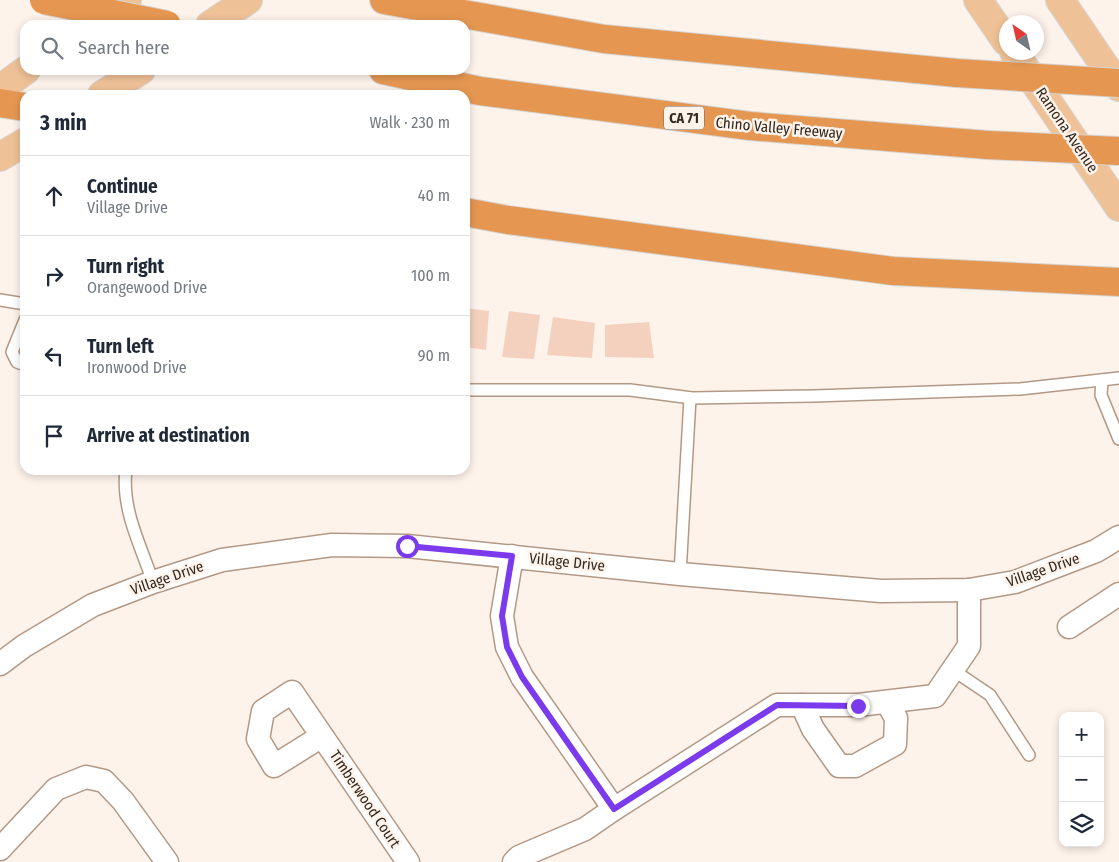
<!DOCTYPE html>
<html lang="en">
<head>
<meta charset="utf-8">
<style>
	body { margin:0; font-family:"Fira Sans Condensed",sans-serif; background:#f2f2f3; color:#1f2937 }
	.controls { position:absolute; right:15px; bottom:15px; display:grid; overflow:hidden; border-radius:10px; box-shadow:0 2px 8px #0003 }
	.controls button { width:45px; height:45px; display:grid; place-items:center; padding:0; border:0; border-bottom:1px solid #e0e1e3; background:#fff; color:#1f2937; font:25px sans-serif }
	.compass { position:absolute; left:999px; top:15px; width:45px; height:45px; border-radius:50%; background:#fff; box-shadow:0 2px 8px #0003; rotate:326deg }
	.stop { position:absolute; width:15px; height:15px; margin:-11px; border:4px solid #7c3aed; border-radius:50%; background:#fff }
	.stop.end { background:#7c3aed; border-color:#fff; box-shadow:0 1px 5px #0008 }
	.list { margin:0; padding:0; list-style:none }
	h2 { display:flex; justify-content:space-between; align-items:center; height:65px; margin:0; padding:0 20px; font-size:21px }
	h2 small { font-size:16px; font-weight:400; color:#747a83 }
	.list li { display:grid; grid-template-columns:32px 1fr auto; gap:15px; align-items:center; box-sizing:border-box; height:80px; padding:0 20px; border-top:1px solid #e0e1e3 }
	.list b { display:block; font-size:19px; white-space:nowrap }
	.list p { margin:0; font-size:16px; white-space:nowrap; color:#747a83 }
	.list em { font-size:16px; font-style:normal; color:#747a83 }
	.icon { flex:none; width:28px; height:28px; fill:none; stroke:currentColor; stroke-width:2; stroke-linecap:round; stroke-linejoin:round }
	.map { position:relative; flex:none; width:1119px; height:862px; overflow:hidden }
	.search { position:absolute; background:#fff; box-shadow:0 2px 8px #0003; left:20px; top:20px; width:450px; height:55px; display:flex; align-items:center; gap:12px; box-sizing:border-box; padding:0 18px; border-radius:15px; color:#747a83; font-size:19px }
	.panel { position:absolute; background:#fff; box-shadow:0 2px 8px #0003; left:20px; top:90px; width:450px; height:385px; border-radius:15px }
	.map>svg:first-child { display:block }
	.building { fill:#f3d1be }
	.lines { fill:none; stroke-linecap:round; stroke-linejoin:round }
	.lane-casing { stroke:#b39985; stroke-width:14 }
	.street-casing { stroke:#b39985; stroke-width:25 }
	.primary-casing { stroke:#d6d4d2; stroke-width:30 }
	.highway-casing { stroke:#d6d4d2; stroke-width:30 }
	.lane { stroke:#fff; stroke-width:11 }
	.street { stroke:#fff; stroke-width:22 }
	.primary { stroke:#efc197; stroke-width:28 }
	.highway { stroke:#e59751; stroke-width:28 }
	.highway-bridge-casing { stroke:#d6d4d2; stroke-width:30; stroke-linecap:butt }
	.highway-bridge { stroke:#e59751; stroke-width:28 }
	.route { stroke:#7c3aed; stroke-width:6 }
	.labels { text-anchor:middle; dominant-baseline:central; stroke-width:5; stroke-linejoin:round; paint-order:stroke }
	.shield { fill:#fef3eb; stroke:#70655d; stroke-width:1 }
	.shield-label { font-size:14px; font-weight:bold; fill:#332820 }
	.street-label { font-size:15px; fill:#332820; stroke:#fef3eb }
</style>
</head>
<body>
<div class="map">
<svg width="1119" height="862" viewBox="0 0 1119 862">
	<rect width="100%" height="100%" fill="#fef3eb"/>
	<g class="building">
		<polygon points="465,308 489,311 486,350 465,347"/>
		<polygon points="509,311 540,315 534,359 502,357"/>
		<polygon points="553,317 595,323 592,358 547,355"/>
		<polygon points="649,322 654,358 605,357 605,325"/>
	</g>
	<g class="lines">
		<g class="lane-casing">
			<g id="lane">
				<polyline points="0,300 25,304"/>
				<polyline points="25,320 12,352 17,362 25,365"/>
				<polyline points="1102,380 1101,395 1119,439"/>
				<polyline points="465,390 630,390 692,398 814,396 1020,389 1119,378"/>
				<path d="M126 470C121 509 141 546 153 582"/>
				<polyline points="680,574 690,398"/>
				<polyline points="953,670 990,695 1029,755"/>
			</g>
		</g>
		<g class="street-casing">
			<g id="street">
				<polyline points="512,556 502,616 507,647 522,677 614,809"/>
				<polyline points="1069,627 1119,594"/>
				<polyline points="0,664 24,646 93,605 153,582 222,560 332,545 407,546 680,574 881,591 969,590 1015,582 1096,551 1119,537"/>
				<polyline points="802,705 813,729 839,766 855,766 895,744 896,718 887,702"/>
				<polyline points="322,736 274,766 258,739 263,711 292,692 408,862"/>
				<polyline points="0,849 56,789 86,777 104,781 123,801 167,862"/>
				<polyline points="514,862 519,857 585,829 614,809 777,705 858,705 935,696 969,646 969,590"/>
			</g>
		</g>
		<g class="primary-casing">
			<g id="primary">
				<polyline points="978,0 1006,41"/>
				<polyline points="1060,0 1119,87"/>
				<polyline points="91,25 127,0"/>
				<polyline points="210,25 248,0"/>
				<polyline points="1014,52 1119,207"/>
				<polyline points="0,89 26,70"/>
				<polyline points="102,95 141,70"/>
				<polyline points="0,157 25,142"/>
			</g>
		</g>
		<g class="highway-casing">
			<g id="highway">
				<polyline points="384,0 604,39 957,73"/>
				<polyline points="383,70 480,91 750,126 988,145"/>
				<polyline points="0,103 25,107"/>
				<polyline points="465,212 508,220 893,271 1119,282"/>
			</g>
		</g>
		<use href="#lane" class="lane"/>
		<use href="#street" class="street"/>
		<use href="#primary" class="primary"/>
		<use href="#highway" class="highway"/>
		<g class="highway-bridge-casing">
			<g id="highway-bridge">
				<polyline points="44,0 167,25"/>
				<polyline points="957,73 1119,83"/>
				<polyline points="988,145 1119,151"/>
			</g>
		</g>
		<use href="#highway-bridge" class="highway-bridge"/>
	</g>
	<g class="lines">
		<polyline class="route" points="407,546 512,556 502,616 507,647 522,677 614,809 777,705 858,706"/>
	</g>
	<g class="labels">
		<rect class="shield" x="664" y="106.5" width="40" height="23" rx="4"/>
		<g class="shield-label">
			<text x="684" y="118">CA 71</text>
		</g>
		<g class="street-label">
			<text transform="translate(779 128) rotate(5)">Chino Valley Freeway</text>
			<text transform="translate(1067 130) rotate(56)">Ramona Avenue</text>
			<text transform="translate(567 562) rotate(6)">Village Drive</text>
			<text transform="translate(1043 570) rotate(-19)">Village Drive</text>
			<text transform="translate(167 578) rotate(-19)">Village Drive</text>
			<text transform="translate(365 799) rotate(56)">Timberwood Court</text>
		</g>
	</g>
</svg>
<div class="controls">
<button>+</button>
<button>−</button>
<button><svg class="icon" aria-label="layers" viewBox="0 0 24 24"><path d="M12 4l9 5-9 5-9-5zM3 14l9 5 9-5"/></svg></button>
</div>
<svg class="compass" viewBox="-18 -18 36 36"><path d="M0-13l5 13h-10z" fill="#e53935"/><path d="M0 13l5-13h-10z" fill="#747a83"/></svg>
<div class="stop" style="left:407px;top:546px"></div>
<div class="stop end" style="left:858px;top:706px"></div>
<div class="search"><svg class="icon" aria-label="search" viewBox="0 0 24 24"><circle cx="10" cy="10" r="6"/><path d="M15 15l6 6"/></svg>Search here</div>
<section class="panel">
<h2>3 min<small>Walk · 230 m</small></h2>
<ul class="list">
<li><svg class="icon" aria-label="ahead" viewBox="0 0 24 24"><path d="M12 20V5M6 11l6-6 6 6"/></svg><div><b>Continue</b><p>Village Drive</p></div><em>40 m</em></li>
<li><svg class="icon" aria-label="right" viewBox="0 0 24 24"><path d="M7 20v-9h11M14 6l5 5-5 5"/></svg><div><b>Turn right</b><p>Orangewood Drive</p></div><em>100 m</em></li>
<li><svg class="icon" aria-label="left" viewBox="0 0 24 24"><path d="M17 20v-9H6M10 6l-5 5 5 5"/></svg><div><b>Turn left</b><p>Ironwood Drive</p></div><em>90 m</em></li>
<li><svg class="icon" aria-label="arrive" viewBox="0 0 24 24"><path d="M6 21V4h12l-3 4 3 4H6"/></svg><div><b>Arrive at destination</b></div></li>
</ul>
</section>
</div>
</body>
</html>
